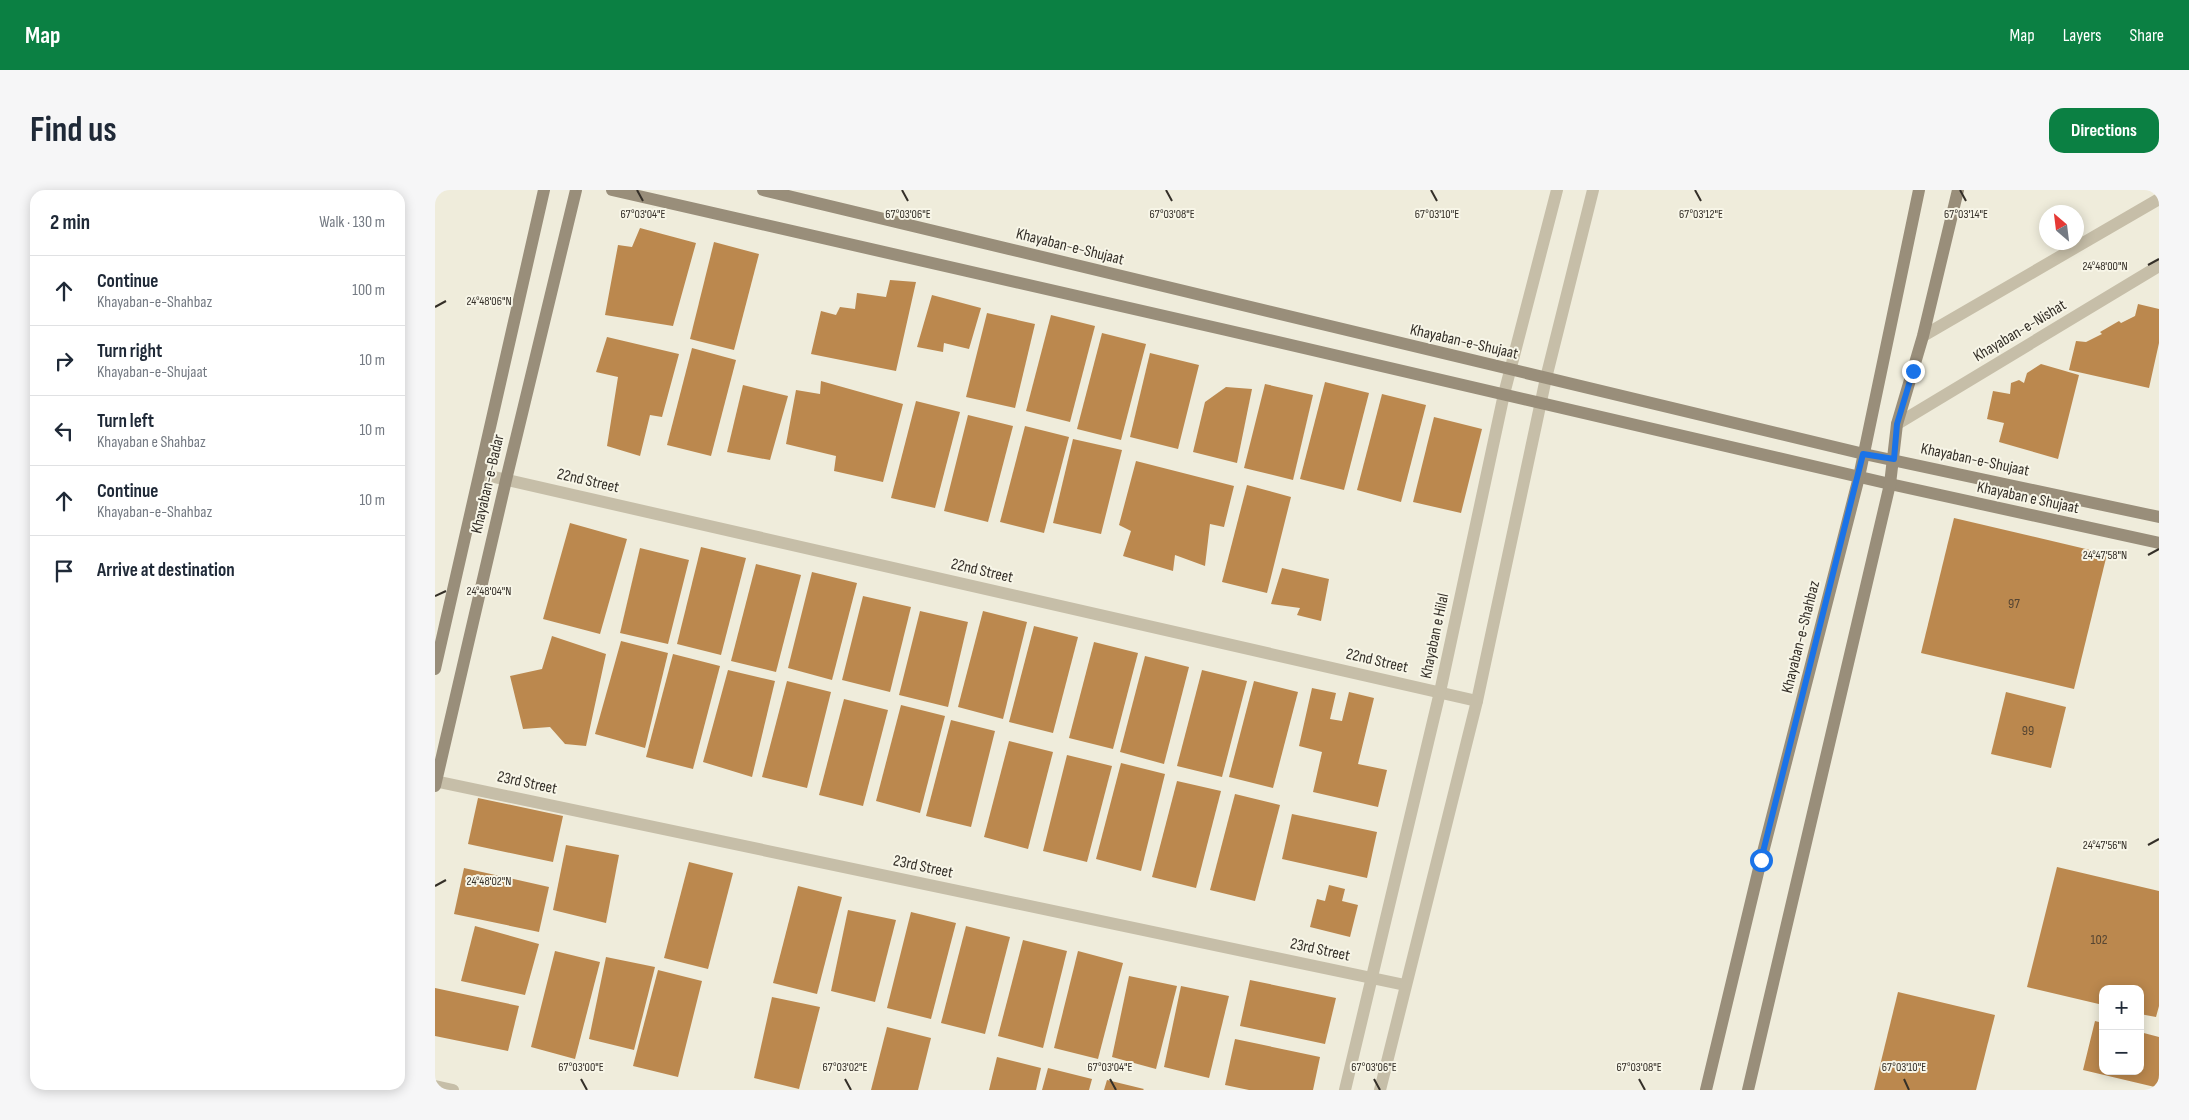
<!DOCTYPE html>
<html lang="en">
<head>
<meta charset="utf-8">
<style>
	body { margin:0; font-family:"Sofia Sans Condensed",sans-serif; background:#f6f6f7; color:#1f2937 }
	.controls { position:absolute; right:15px; bottom:15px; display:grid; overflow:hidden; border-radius:10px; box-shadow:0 2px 12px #0003 }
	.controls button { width:45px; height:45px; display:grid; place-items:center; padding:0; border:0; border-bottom:1px solid #e0e1e3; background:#fff; color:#1f2937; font:25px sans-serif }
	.compass { position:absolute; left:1604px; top:15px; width:45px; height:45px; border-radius:50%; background:#fff; box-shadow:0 2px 12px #0003; rotate:332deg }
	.stop { position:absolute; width:15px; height:15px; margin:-11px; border:4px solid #1a73e8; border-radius:50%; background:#fff }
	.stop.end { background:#1a73e8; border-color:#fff; box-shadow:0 1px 5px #0008 }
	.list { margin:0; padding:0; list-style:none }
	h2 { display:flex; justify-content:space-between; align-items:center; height:65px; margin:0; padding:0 20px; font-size:21px }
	h2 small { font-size:16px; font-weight:400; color:#747a83 }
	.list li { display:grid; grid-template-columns:32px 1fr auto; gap:15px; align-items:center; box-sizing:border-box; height:70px; padding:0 20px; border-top:1px solid #e0e1e3 }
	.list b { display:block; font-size:19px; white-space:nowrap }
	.list p { margin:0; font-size:16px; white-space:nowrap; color:#747a83 }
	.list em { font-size:16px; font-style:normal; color:#747a83 }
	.icon { flex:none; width:28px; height:28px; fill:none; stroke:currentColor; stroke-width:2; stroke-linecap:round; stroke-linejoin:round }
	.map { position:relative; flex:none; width:1724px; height:900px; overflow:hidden; border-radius:15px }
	header { display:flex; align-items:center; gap:30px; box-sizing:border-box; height:70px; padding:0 25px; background:#0b8043; color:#fff }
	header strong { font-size:24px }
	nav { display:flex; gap:28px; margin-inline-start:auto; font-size:18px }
	.intro { display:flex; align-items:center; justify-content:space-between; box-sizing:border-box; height:120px; padding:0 30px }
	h1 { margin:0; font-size:35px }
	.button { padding:12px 22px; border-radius:15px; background:#0b8043; color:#fff; font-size:18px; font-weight:700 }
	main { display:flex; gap:30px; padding:0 30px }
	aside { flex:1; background:#fff; border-radius:15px; box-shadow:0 2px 12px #0003 }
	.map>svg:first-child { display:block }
	.building { fill:#bb884e }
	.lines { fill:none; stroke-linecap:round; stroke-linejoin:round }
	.minor { stroke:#c6bea8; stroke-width:12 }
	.tertiary { stroke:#c6bea8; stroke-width:12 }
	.secondary { stroke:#998e7a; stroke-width:12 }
	.route { stroke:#1a73e8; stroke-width:6 }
	.ticks { fill:none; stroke:#342f28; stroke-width:2 }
	.labels { text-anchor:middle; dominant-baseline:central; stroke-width:4; stroke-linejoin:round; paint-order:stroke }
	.number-label { font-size:14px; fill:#564532 }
	.street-label { font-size:16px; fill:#342f28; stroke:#f7f5e7 }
	.ticks-label { font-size:12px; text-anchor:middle; fill:#342f28; stroke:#f7f5e7; stroke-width:4; stroke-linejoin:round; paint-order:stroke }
</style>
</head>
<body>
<header>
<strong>Map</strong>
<nav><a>Map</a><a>Layers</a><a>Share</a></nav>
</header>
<div class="intro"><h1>Find us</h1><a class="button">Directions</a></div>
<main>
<aside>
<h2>2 min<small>Walk · 130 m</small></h2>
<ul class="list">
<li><svg class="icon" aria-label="ahead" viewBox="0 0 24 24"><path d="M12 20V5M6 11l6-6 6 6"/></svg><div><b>Continue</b><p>Khayaban-e-Shahbaz</p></div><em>100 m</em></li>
<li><svg class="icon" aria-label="right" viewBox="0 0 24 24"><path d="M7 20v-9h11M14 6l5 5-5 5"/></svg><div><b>Turn right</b><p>Khayaban-e-Shujaat</p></div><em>10 m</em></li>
<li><svg class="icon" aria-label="left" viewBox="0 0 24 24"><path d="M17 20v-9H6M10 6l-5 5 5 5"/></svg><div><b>Turn left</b><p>Khayaban e Shahbaz</p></div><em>10 m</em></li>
<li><svg class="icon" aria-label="ahead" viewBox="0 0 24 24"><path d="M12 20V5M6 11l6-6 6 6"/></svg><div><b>Continue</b><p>Khayaban-e-Shahbaz</p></div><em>10 m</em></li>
<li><svg class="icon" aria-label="arrive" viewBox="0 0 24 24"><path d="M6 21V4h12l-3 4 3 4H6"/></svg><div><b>Arrive at destination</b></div></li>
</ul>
</aside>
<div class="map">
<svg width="1724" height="900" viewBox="0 0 1724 900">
	<rect width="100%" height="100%" fill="#efecdb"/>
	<g class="building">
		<polygon points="205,38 261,53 238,136 170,125 183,55 197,57"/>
		<polygon points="279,52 324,64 299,160 255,149"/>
		<polygon points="455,90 481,92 461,181 376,164 386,121 401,125 405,117 420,119 422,103 451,107"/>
		<polygon points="497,105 546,118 534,159 509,153 508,162 482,157"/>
		<polygon points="1703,114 1724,119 1724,153 1714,198 1634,180 1641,151 1651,152 1667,144 1665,142 1684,131 1686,133 1700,126"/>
		<polygon points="552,123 600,134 580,218 531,207"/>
		<polygon points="616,125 660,136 635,232 591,221"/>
		<polygon points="667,143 711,154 686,250 642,239"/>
		<polygon points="172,147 244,164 227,227 215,225 205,266 172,256 183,187 161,182"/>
		<polygon points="257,158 301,170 276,266 232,255"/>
		<polygon points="715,163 764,175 743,259 695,247"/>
		<polygon points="1606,174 1644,185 1623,269 1564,252 1569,233 1552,229 1558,201 1575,204 1576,193 1584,190 1589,193 1592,183"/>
		<polygon points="386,191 468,214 448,292 399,281 401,266 351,254 361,200 385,204"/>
		<polygon points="890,192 934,203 909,300 865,289"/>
		<polygon points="830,194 878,205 858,290 809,278"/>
		<polygon points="308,195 353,206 335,270 292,262"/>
		<polygon points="791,197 817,199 802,273 758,262 770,212"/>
		<polygon points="947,204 991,215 966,312 922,300"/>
		<polygon points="481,211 525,222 500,318 456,308"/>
		<polygon points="533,225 578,236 553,332 509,321"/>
		<polygon points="999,227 1047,239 1026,323 978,312"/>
		<polygon points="590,236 634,247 609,343 565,332"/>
		<polygon points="638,249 687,260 666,344 618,333"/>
		<polygon points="701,271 799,296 789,337 775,334 770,376 740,365 738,381 688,366 696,341 684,335"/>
		<polygon points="812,295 856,307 832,403 787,392"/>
		<polygon points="1519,328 1672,364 1639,499 1486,463"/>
		<polygon points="135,333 192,349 165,444 108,429"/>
		<polygon points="266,357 311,368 286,465 242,454"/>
		<polygon points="205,358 254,370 233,454 185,443"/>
		<polygon points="321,374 366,385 341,482 296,471"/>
		<polygon points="847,378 894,389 886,431 862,425 865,418 836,414"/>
		<polygon points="377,382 422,393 397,490 353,478"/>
		<polygon points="428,406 476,417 455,502 407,490"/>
		<polygon points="485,421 533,432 513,517 464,505"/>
		<polygon points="548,421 592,432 568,529 523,517"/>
		<polygon points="599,436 643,447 618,543 574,532"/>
		<polygon points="117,446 171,464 151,556 130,554 115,537 88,539 75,486 107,479"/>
		<polygon points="186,451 233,463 210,558 160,544"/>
		<polygon points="659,452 703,463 678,559 634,548"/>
		<polygon points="238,464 285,476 258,579 211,567"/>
		<polygon points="710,466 754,477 729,574 685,562"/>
		<polygon points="293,480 340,491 317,587 268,572"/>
		<polygon points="767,480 812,491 787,587 742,576"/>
		<polygon points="352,491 396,502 372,598 327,587"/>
		<polygon points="819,491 863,502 838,598 794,587"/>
		<polygon points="877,498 901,503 895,529 907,531 914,502 939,508 923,574 952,580 943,617 878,602 887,562 864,556"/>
		<polygon points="1571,502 1631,517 1616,578 1556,564"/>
		<polygon points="409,509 453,520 428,616 384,605"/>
		<polygon points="466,515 510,526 485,623 441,611"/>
		<polygon points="516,530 560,541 536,637 491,626"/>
		<polygon points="574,551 618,562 593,659 549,647"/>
		<polygon points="632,565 677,576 652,672 608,661"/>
		<polygon points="686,573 730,584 706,681 661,669"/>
		<polygon points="742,591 786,601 761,698 717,687"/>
		<polygon points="800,604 845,615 820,711 775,700"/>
		<polygon points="43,608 128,626 118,672 33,654"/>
		<polygon points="857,624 942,642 932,688 847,669"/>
		<polygon points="131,655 184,665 171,733 118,720"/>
		<polygon points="254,672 298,683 273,779 229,768"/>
		<polygon points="1622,677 1724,701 1724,816 1721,827 1705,824 1705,799 1668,799 1668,815 1592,797"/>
		<polygon points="29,678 114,697 104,742 19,724"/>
		<polygon points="894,695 910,699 907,711 923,715 915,747 875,737 882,709 890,711"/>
		<polygon points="363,696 407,707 382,804 338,793"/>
		<polygon points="413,720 461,730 440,812 396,801"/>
		<polygon points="476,722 521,733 496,829 452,818"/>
		<polygon points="40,736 104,754 90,805 26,791"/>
		<polygon points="531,736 575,747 550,844 506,833"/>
		<polygon points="588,750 632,761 608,858 563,846"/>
		<polygon points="120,761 165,772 140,869 96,857"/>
		<polygon points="643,761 688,773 663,869 619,858"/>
		<polygon points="171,767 220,777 199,860 154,849"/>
		<polygon points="223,780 267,791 243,887 198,876"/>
		<polygon points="694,786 742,796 721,879 677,867"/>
		<polygon points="815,790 901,808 890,854 805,836"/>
		<polygon points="746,796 794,806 774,888 729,877"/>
		<polygon points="0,798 84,816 73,861 0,846"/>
		<polygon points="1463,802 1560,825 1541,900 1439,900"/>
		<polygon points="337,807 385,817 364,899 319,888"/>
		<polygon points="1660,831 1668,833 1668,881 1705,881 1705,842 1724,847 1724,898 1648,880"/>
		<polygon points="452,837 496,848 483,900 436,900"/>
		<polygon points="800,849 885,867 878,900 814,900 790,895"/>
		<polygon points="562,867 606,878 601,900 554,900"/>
		<polygon points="613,878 657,889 654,900 607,900"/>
		<polygon points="672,890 709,899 708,900 669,900"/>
	</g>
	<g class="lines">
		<g class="minor">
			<polyline points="46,284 1042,511"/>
			<polyline points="0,591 970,795"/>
			<polyline points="0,896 18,900"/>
		</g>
		<g class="tertiary">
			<polyline points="1488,146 1724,9"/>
			<polyline points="1462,234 1724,76"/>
			<polyline points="910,900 1005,502 1069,204 1122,0"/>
			<polyline points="945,900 1042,511 1111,188 1158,0"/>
		</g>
		<g class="secondary">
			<polyline points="177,0 791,140 1455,294 1724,353"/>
			<polyline points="328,0 1429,264 1724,327"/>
			<polyline points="0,479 109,0"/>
			<polyline points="0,596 71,290 141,0"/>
			<polyline points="1271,900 1326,670 1424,287 1484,0"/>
			<polyline points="1313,900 1455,294 1462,234 1488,146 1523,0"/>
		</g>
	</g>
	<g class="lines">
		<polyline class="route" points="1326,670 1428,264 1459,269 1462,234 1478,181"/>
	</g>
	<path class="ticks" d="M202 0 208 11M467 0 473 11M731 0 737 11M996 0 1002 11M1260 0 1266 11M1525 0 1531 11M1713 75 1724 69M0 117 11 111M1713 365 1724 359M0 406 11 401M1713 655 1724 649M0 696 11 690M146 889 152 900M410 889 416 900M675 889 681 900M939 889 945 900M1204 889 1210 900M1469 889 1474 900"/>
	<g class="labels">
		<g class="number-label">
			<text x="1579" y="413">97</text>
			<text x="1593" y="540">99</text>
			<text x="1664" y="749">102</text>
		</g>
		<g class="street-label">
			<text transform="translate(635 57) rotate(14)">Khayaban-e-Shujaat</text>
			<text transform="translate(1585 141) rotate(-31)">Khayaban-e-Nishat</text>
			<text transform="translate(1029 152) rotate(13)">Khayaban-e-Shujaat</text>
			<text transform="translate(1540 270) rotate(12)">Khayaban-e-Shujaat</text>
			<text transform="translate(153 291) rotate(13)">22nd Street</text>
			<text transform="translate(53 294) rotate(-77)">Khayaban-e-Badar</text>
			<text transform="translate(1593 308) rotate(12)">Khayaban e Shujaat</text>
			<text transform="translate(547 381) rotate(13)">22nd Street</text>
			<text transform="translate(1000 446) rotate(-78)">Khayaban e Hilal</text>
			<text transform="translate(1366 447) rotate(-76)">Khayaban-e-Shahbaz</text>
			<text transform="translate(942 471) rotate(13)">22nd Street</text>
			<text transform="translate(92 593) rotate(12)">23rd Street</text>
			<text transform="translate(488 677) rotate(12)">23rd Street</text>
			<text transform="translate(885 760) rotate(12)">23rd Street</text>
		</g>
	</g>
	<g class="ticks-label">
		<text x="208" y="28">67°03'04"E</text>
		<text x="473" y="28">67°03'06"E</text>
		<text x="737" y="28">67°03'08"E</text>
		<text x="1002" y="28">67°03'10"E</text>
		<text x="1266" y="28">67°03'12"E</text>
		<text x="1531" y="28">67°03'14"E</text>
		<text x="1670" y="80">24°48'00"N</text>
		<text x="54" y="115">24°48'06"N</text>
		<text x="1670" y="369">24°47'58"N</text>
		<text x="54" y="405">24°48'04"N</text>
		<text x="1670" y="659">24°47'56"N</text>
		<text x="54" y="695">24°48'02"N</text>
		<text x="146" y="881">67°03'00"E</text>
		<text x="410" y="881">67°03'02"E</text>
		<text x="675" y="881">67°03'04"E</text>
		<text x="939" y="881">67°03'06"E</text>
		<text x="1204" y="881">67°03'08"E</text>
		<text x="1469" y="881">67°03'10"E</text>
	</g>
</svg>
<div class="controls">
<button>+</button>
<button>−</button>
</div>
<svg class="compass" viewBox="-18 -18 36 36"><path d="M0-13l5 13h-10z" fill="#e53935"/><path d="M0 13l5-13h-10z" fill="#747a83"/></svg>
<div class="stop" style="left:1326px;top:670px"></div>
<div class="stop end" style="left:1478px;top:181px"></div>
</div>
</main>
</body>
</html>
